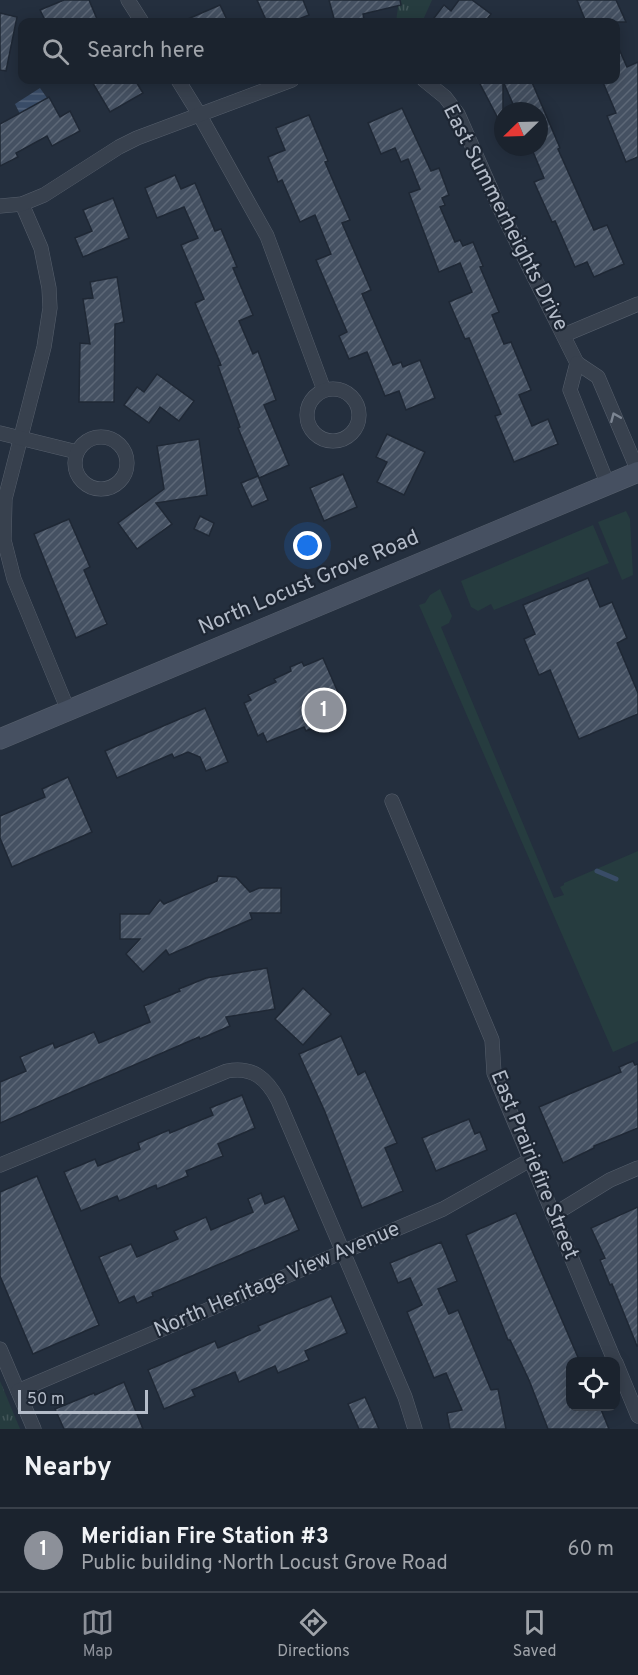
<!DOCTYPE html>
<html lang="en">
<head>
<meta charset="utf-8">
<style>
	body { margin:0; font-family:Overpass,sans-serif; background:#282f3a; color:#f1f3f6 }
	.controls { position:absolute; right:18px; bottom:18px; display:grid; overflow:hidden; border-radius:12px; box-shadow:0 3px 15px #0003 }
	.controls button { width:54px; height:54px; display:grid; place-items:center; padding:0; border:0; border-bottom:2px solid #39404a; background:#1b232e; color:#f1f3f6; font:30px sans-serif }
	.compass { position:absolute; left:494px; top:102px; width:54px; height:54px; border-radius:50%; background:#1b232e; box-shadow:0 3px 15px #0003; rotate:247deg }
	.scale { position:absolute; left:18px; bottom:15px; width:130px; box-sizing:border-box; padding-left:6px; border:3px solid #b4bcc9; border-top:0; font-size:16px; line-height:21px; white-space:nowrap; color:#b4bcc9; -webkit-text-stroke:4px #1d2633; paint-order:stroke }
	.you { position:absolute; left:308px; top:546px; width:21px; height:21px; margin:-15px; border:4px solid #fff; border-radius:50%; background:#1a73e8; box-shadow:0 0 0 9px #1a73e833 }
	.badge { display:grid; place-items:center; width:39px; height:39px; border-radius:50%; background:#8c9099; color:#fff; font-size:20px; font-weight:700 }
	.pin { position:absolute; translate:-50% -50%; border:3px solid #fff; box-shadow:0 2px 6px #0006 }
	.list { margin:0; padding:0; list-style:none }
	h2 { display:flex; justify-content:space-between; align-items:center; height:78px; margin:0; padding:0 24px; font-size:26px }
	h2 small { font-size:20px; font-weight:400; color:#a0a4aa }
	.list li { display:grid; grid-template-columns:39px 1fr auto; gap:18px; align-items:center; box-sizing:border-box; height:84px; padding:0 24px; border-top:2px solid #39404a }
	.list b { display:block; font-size:22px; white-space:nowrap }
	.list p { margin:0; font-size:20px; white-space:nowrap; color:#a0a4aa }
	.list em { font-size:20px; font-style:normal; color:#a0a4aa }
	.icon { flex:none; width:33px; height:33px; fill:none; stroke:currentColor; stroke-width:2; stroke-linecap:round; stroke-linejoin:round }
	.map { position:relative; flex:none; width:638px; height:1429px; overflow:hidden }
	.search { position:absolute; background:#1b232e; box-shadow:0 3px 15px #0003; left:18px; right:18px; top:18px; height:66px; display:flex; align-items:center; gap:15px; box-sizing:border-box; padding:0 21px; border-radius:12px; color:#a0a4aa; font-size:22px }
	.sheet { height:162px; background:#1b232e }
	nav { display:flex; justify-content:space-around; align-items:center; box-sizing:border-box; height:84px; border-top:2px solid #39404a; background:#1b232e; font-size:16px; color:#a0a4aa }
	nav a { display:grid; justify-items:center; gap:3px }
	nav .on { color:#8c9099 }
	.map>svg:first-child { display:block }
	.grass { fill:#263c3f }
	.park { fill:url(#park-tufts) }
	.water { fill:url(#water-rules) }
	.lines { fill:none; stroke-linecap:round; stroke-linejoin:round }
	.stream { stroke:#394c67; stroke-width:5 }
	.building { fill:url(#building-hatch); stroke:#1f2835; stroke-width:1.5 }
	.minor-casing { stroke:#565f6c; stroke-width:15 }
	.secondary-casing { stroke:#565f6c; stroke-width:21 }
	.minor { stroke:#38414e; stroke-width:14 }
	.secondary { stroke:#465061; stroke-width:20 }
	.oneway { stroke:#7c8592 }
	.labels { text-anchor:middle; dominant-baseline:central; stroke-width:4.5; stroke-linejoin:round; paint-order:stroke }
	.street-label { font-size:21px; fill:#b4bcc9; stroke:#1d2633 }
</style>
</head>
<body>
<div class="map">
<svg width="638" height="1429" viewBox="0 0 638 1429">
	<defs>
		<pattern id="park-tufts" width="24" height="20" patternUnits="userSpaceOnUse" patternTransform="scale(1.5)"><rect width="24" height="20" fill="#263c3f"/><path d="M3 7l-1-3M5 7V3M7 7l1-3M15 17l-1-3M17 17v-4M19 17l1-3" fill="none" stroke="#435659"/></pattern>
		<pattern id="water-rules" width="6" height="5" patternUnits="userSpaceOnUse" patternTransform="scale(1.5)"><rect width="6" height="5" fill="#394c67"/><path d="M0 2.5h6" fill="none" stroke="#53647b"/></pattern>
		<pattern id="building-hatch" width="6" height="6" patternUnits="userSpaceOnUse" patternTransform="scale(1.5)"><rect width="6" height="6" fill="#455162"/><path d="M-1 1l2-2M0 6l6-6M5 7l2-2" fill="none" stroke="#5d6877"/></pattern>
	</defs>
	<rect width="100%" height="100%" fill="#242f3e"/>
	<g class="grass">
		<polygon points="626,511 630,519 633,575 622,580 598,522"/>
		<polygon points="593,525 609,563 494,610 491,604 478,611 471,607 461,581"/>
		<polygon points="440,589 452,616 449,623 441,627 554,898 564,895 560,887 564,885 564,883 638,851 638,1041 613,1052 419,605 425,603 430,595"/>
	</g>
	<g class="park">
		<polygon points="399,0 432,0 422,22 396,22"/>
		<polygon points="0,1381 20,1429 0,1429"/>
	</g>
	<polygon class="water" points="40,88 47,98 20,114 15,104"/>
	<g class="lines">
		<polyline class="stream" points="597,871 616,879"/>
	</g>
	<g class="building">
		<polygon points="64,0 89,0 97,19 88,22 46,22 40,10"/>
		<polygon points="257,0 303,0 309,15 291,22 267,22"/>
		<polygon points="329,0 400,0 401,5 363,14 364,19 350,22 335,22"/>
		<polygon points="459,0 472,0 491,14 485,22 431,22 444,5 451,11"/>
		<polygon points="577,0 616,0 626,22 586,22"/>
		<polygon points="220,5 228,22 181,22"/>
		<polygon points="0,13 17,17 6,71 0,70"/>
		<polygon points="615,40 627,67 638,62 638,157 626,162 607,116 616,113 602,80 615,80"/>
		<polygon points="91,80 135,80 143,93 110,112"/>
		<polygon points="478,80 531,80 560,148 558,149 594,230 607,225 624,264 594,277 587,262 575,267 555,221 552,222 534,182 544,178 531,147 539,147 539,111 516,111 503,81 503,128"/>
		<polygon points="49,97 60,117 70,111 80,131 52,146 47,136 16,153 18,157 0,166 0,124"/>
		<polygon points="402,108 431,171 439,168 449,195 442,198 445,205 440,207 455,242 460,240 463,246 473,242 483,266 480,267 499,312 492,315 504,344 511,342 531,390 519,395 532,426 548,419 558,444 514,462 495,416 501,414 469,338 465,339 449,302 472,292 460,263 439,272 409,193 420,189 408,159 401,162 395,148 381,154 368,123"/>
		<polygon points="309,115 328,161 325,162 350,220 342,223 371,290 362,294 393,365 401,362 403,367 420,360 435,398 406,410 399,391 385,396 367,352 349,359 339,336 347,332 316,260 331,254 315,215 300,222 282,180 278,182 268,157 285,150 276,128"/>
		<polygon points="175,175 181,189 195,183 215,231 221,229 237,267 233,268 253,315 239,321 253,354 258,351 276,400 264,405 289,465 259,478 238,428 240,427 218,366 221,365 195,303 204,299 181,245 198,238 184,207 157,218 145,188"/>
		<polygon points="113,198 129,238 83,257 75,238 92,231 83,210"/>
		<polygon points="117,277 124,322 115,324 114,402 79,402 80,343 90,344 83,299 93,298 90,282"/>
		<polygon points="157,374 194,401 179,421 160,407 149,423 124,405 137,387 144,392"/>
		<polygon points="387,434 425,452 404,495 377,482 387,462 376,457"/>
		<polygon points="199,439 207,495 156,503 172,524 137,549 118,523 164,489 157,446"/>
		<polygon points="343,474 357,507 324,521 310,488"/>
		<polygon points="258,476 268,500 252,507 241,483"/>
		<polygon points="200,516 214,523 209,536 194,529"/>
		<polygon points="69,519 90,567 84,570 107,624 76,638 34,534"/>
		<polygon points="588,578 600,607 612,602 627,638 617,643 638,693 638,714 579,739 550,670 539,675 524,639 535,634 523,605"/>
		<polygon points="323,658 347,713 306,731 304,727 267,742 263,733 258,736 244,703 251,700 248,695 276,682 274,679 291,671 290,667 302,662 304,666"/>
		<polygon points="205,708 228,762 206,771 200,757 188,752 174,758 172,754 117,778 105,751"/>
		<polygon points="68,777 92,832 12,867 0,838 0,816 45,797 42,789"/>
		<polygon points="218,876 236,877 250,892 259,888 281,888 281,913 250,913 252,919 169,955 166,950 143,972 126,954 140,939 120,939 120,914 149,914 160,900 164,904 217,881"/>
		<polygon points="267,968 275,1009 226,1017 230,1026 200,1039 199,1037 0,1123 0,1082 26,1071 20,1057 53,1043 55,1048 94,1032 99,1043 150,1022 144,1006 180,991 179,989 206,978"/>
		<polygon points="303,988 331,1014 303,1045 275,1019"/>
		<polygon points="341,1036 358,1075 365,1071 397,1143 385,1148 403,1191 362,1208 325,1112 299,1054"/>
		<polygon points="633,1061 635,1065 638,1064 638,1128 594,1146 594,1148 563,1163 539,1107 621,1072 619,1067"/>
		<polygon points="242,1095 255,1128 218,1144 223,1156 186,1171 188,1176 157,1189 156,1185 119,1201 117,1196 81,1211 64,1172 95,1159 98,1166 140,1149 138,1143 169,1130 170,1133 213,1115 210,1108"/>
		<polygon points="469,1119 475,1134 480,1132 487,1150 436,1171 422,1138"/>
		<polygon points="37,1176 99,1325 33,1354 0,1276 0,1192"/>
		<polygon points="261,1193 265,1204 284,1196 299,1230 152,1293 153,1296 137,1303 134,1296 119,1303 99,1257 131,1244 137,1257 178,1239 174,1231 206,1217 211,1230 253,1212 248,1199"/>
		<polygon points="638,1207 638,1346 637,1346 612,1284 610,1285 600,1260 605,1258 591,1228"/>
		<polygon points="516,1213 580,1362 570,1362 570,1407 600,1407 609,1429 548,1429 529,1380 510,1340 508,1340 466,1235"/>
		<polygon points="441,1242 457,1281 438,1289 449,1314 458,1310 491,1390 498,1389 506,1429 450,1429 447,1413 462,1410 446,1373 434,1378 407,1312 422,1305 410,1278 398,1283 390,1263"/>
		<polygon points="331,1296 347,1333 305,1351 309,1360 278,1373 275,1366 239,1382 235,1372 192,1390 195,1396 164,1409 148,1370 215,1341 218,1348 260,1330 258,1326"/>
		<polygon points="124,1382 143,1429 64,1429 55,1409 94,1393 95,1395"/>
		<polygon points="365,1397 379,1429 359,1429 348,1404"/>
	</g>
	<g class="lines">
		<g class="minor-casing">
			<g id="minor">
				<polyline points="128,0 142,22"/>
				<polyline points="178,80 199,114 267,236 324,390"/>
				<polyline points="424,80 445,97 458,114 498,205 577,363"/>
				<polyline points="22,204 41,248 49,288 50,308 44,347 5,499 4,540 14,579 68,710"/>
				<polyline points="0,206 22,204 44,195 119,147 137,138 292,80"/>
				<polyline points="564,335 638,304"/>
				<circle cx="333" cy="415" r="26"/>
				<polyline points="0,433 77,452"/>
				<circle cx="101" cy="463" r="26"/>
				<polyline points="608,485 570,390 577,363 598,377 638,471"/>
				<polyline points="392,801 492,1040 494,1073 615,1362"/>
				<path d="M0 1165 227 1071C253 1066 267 1079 278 1100L405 1397 415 1429"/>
				<polyline points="553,1215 610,1180 638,1168"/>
				<polyline points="0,1349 34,1429"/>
				<polyline points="616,1363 638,1416"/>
				<polyline points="18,1391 443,1209 530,1160"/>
			</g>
		</g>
		<g class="secondary-casing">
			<polyline id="secondary" points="0,739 638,472"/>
		</g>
		<use href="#minor" class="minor"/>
		<use href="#secondary" class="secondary"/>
	</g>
	<defs><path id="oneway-chevron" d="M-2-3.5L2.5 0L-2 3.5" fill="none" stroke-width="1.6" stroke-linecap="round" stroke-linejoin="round" transform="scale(1.5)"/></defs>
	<use class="oneway" href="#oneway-chevron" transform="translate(615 417) rotate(-113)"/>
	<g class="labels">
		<g class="street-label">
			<text transform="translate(505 218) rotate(63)">East Summerheights Drive</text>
			<text transform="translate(309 583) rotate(-23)">North Locust Grove Road</text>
			<text transform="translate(534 1165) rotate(68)">East Prairiefire Street</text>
			<text transform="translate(277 1280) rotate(-23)">North Heritage View Avenue</text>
		</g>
	</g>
</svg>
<div class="controls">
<button><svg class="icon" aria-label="locate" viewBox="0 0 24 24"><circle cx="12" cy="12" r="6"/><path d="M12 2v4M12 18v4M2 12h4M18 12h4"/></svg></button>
</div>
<svg class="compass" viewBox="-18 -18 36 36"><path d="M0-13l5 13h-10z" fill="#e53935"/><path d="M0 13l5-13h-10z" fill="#a0a4aa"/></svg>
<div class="scale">50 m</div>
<div class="you"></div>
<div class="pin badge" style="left:324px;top:710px">1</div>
<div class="search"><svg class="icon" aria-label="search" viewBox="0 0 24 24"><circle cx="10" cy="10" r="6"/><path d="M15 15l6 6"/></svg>Search here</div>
</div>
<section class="sheet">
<h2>Nearby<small></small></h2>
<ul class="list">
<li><span class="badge">1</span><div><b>Meridian Fire Station #3</b><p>Public building · North Locust Grove Road</p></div><em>60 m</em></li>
</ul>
</section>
<nav>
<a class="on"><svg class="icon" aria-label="map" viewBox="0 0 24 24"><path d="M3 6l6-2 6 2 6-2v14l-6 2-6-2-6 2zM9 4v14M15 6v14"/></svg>Map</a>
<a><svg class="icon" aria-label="directions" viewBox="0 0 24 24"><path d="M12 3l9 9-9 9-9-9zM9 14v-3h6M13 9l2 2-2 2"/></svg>Directions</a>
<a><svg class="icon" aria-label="saved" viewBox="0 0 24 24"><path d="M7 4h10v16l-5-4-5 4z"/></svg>Saved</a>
</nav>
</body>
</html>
